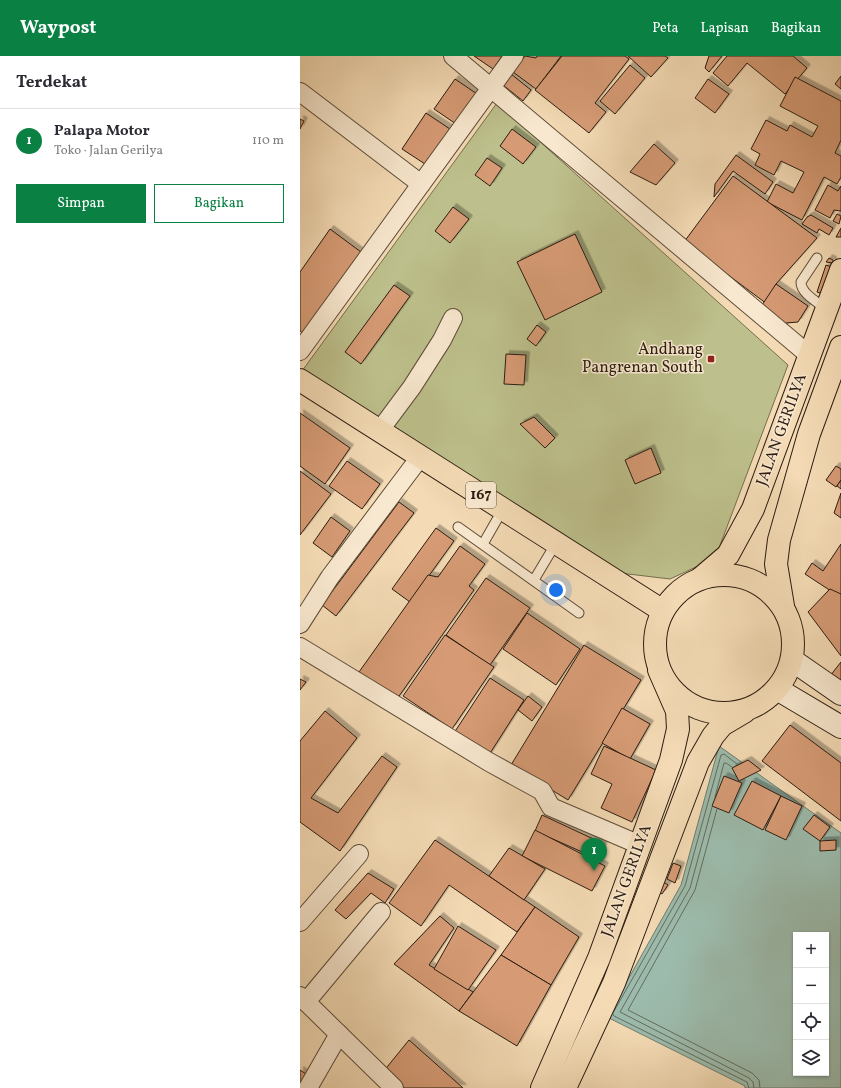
<!DOCTYPE html>
<html lang="id">
<head>
<meta charset="utf-8">
<style>
	body { margin:0; font-family:Vollkorn,serif; background:#f2f2f3; color:#2b2b33 }
	.controls { position:absolute; right:12px; bottom:12px; display:grid; overflow:hidden; border-radius:0px; box-shadow:0 1px 3px #0004 }
	.controls button { width:36px; height:36px; display:grid; place-items:center; padding:0; border:0; border-bottom:1px solid #e1e1e2; background:#fff; color:#2b2b33; font:20px sans-serif }
	.you { position:absolute; left:256px; top:534px; width:14px; height:14px; margin:-10px; border:3px solid #fff; border-radius:50%; background:#1a73e8; box-shadow:0 0 0 6px #1a73e833 }
	.badge { display:grid; place-items:center; width:26px; height:26px; border-radius:50%; background:#0b8043; color:#fff; font-size:13px; font-weight:700 }
	.pin { position:absolute; translate:-50% -33px; filter:drop-shadow(0 1px 2px #0008) }
	.pin::after { content:''; position:absolute; top:21px; width:14px; height:12px; background:inherit; clip-path:polygon(0 0,100% 0,50% 100%) }
	.list { margin:0; padding:0; list-style:none }
	h2 { display:flex; justify-content:space-between; align-items:center; height:52px; margin:0; padding:0 16px; font-size:17px }
	h2 small { font-size:13px; font-weight:400; color:#7c7c81 }
	.list li { display:grid; grid-template-columns:26px 1fr auto; gap:12px; align-items:center; box-sizing:border-box; height:64px; padding:0 16px; border-top:1px solid #e1e1e2 }
	.list b { display:block; font-size:15px; white-space:nowrap }
	.list p { margin:0; font-size:13px; white-space:nowrap; color:#7c7c81 }
	.list em { font-size:13px; font-style:normal; color:#7c7c81 }
	.actions { display:flex; gap:8px; padding:12px 16px }
	.actions a { flex:1; padding:9px 0; border:1px solid #0b8043; border-radius:0px; text-align:center; font-size:14px; color:#0b8043 }
	.actions .main { background:#0b8043; color:#fff }
	.icon { flex:none; width:22px; height:22px; fill:none; stroke:currentColor; stroke-width:2; stroke-linecap:round; stroke-linejoin:round }
	.map { position:relative; flex:none; width:541px; height:1032px; overflow:hidden }
	header { display:flex; align-items:center; gap:24px; box-sizing:border-box; height:56px; padding:0 20px; background:#0b8043; color:#fff }
	header strong { font-size:19px }
	nav { display:flex; gap:22px; margin-inline-start:auto; font-size:14px }
	main { display:flex }
	aside { flex:1; background:#fff }
	.map>svg:first-child { display:block }
	.green { fill:#bdc08c; stroke:#746e4e }
	.water { fill:#9cbbac; stroke:#6f7b6e; fill-rule:evenodd }
	.lines { fill:none; stroke-linecap:round; stroke-linejoin:round }
	.shore { stroke:#646c5e; stroke-width:1 }
	.building { fill:#d69b74; stroke:#2c1c10; filter:url(#shadow) }
	.lane-casing { stroke:#5e4c39; stroke-width:11 }
	.street-casing { stroke:#5e4c39; stroke-width:20 }
	.secondary-casing { stroke:#2c1c10; stroke-width:24 }
	.primary-casing { stroke:#2c1c10; stroke-width:24 }
	.highway-casing { stroke:#2c1c10; stroke-width:24 }
	.lane { stroke:#f8e8cf; stroke-width:9 }
	.street { stroke:#f8e8cf; stroke-width:18 }
	.secondary { stroke:#f8e8cf; stroke-width:22 }
	.primary { stroke:#f4dbb5; stroke-width:22 }
	.highway { stroke:#f4dbb5; stroke-width:22 }
	.poi-dot { fill:#8f2418; stroke:#f8e8cf; stroke-width:1.5 }
	.labels { text-anchor:middle; dominant-baseline:central; stroke-width:3; stroke-linejoin:round; paint-order:stroke }
	.shield { fill:#f8e8cf; stroke:#695949; stroke-width:1 }
	.shield-label { font-size:15px; font-weight:bold; fill:#2c1c10 }
	.poi-label { font-size:16px; fill:#2c1c10; stroke:#f8e8cf; text-anchor:end }
	.street-label { font-size:16px; fill:#2c1c10; stroke:#f8e8cf }
</style>
</head>
<body>
<header>
<strong>Waypost</strong>
<nav><a>Peta</a><a>Lapisan</a><a>Bagikan</a></nav>
</header>
<main>
<aside>
<h2>Terdekat<small></small></h2>
<ul class="list">
<li><span class="badge">1</span><div><b>Palapa Motor</b><p>Toko · Jalan Gerilya</p></div><em>110 m</em></li>
</ul>
<div class="actions"><a class="main">Simpan</a><a>Bagikan</a></div>
</aside>
<div class="map">
<svg width="541" height="1032" viewBox="0 0 541 1032">
	<defs>
		<filter id="shadow"><feDropShadow dx="3.5" dy="-3.5" stdDeviation="0" flood-color="#0004"/></filter>
	</defs>
	<rect width="100%" height="100%" fill="#f4dbb5"/>
	<filter id="stains"><feTurbulence type="fractalNoise" baseFrequency=".005" numOctaves="4"/><feColorMatrix values="0 0 0 0 .2 0 0 0 0 .09 0 0 0 0 .02 0 0 0 .5 -.17"/></filter>
	<radialGradient id="worn" r=".72"><stop offset=".6" stop-color="#630" stop-opacity="0"/><stop offset="1" stop-color="#630" stop-opacity=".3"/></radialGradient>
	<polygon class="green" points="197,47 488,309 419,492 398,510 370,523 320,517 2,315"/>
	<path class="water" d="M419 690 541 777V1032H445V1030L307 961 381 829ZM496 879H526V1017H496Z"/>
	<g class="lines">
		<g class="shore">
			<polyline points="415,741 424,707 426,707 432,711"/>
			<polyline points="412,751 390,832 320,956 449,1022 453,1026 454,1032"/>
			<polyline points="417,753 395,834 328,954 452,1017 459,1024 460,1032"/>
			<polyline points="313,957 385,830 421,699 424,698 437,708"/>
			<polyline points="313,958 314,960 447,1026 449,1032"/>
		</g>
	</g>
	<g class="building">
		<polygon points="174,0 202,0 193,13"/>
		<polygon points="225,0 236,2 237,0 261,0 236,33 213,16"/>
		<polygon points="262,0 325,0 329,3 295,47 306,56 289,77 235,34"/>
		<polygon points="328,0 365,0 368,2 351,21"/>
		<polygon points="409,0 422,0 409,16 405,12"/>
		<polygon points="427,0 493,0 507,12 485,38 447,7 428,30 413,17"/>
		<polygon points="330,9 345,22 315,58 300,45"/>
		<polygon points="211,18 231,34 223,45 203,29"/>
		<polygon points="541,20 541,33 535,28"/>
		<polygon points="495,21 541,45 541,84 535,97 541,100 541,121 537,128 524,121 502,164 467,146 476,128 493,137 504,116 481,105 474,119 455,109 460,98 451,93 466,64 487,75 490,69 512,81 518,70 480,50"/>
		<polygon points="155,23 180,40 156,68 134,53"/>
		<polygon points="408,23 429,38 415,57 395,42"/>
		<polygon points="126,57 153,75 125,108 102,93"/>
		<polygon points="0,63 4,65 0,73"/>
		<polygon points="212,73 236,91 223,108 200,90"/>
		<polygon points="354,88 375,107 356,129 330,116"/>
		<polygon points="436,99 473,126 465,138 433,115 414,141 415,128"/>
		<polygon points="187,102 202,112 190,130 175,119"/>
		<polygon points="433,120 517,182 476,228 467,248 384,186"/>
		<polygon points="528,129 538,135 541,130 541,155 534,154 530,162 515,154"/>
		<polygon points="153,151 169,163 150,187 135,175"/>
		<polygon points="537,158 541,160 539,168 533,165"/>
		<polygon points="511,159 533,172 529,179 519,173 517,177 502,168 507,161"/>
		<polygon points="541,172 541,181 536,181"/>
		<polygon points="30,173 65,199 6,280 0,275 0,216"/>
		<polygon points="275,178 302,236 245,264 217,206"/>
		<polygon points="529,202 533,204 533,207 526,206"/>
		<polygon points="526,209 532,211 523,238 517,236"/>
		<polygon points="476,228 508,250 498,266 486,267 488,269 481,272 460,252"/>
		<polygon points="94,229 110,240 61,308 45,296"/>
		<polygon points="237,269 246,276 236,290 227,283"/>
		<polygon points="206,298 226,299 224,329 204,328"/>
		<polygon points="0,357 50,392 25,428 0,410"/>
		<polygon points="234,361 255,382 245,392 220,368"/>
		<polygon points="351,392 361,417 335,428 325,404"/>
		<polygon points="47,405 80,428 62,453 29,430"/>
		<polygon points="536,410 541,413 541,424 536,431 526,424"/>
		<polygon points="0,415 31,438 0,479"/>
		<polygon points="541,424 541,433 537,430"/>
		<polygon points="541,437 541,462 534,457"/>
		<polygon points="99,446 114,457 36,560 22,549"/>
		<polygon points="31,461 50,475 32,501 13,487"/>
		<polygon points="136,472 154,485 110,546 92,533"/>
		<polygon points="541,488 541,539 540,541 505,518 512,507 523,515"/>
		<polygon points="160,490 185,508 169,530 174,534 97,643 59,616 128,519 138,521"/>
		<polygon points="186,522 230,552 190,609 146,579"/>
		<polygon points="530,533 541,538 541,600 508,556"/>
		<polygon points="227,557 280,593 256,629 203,593"/>
		<polygon points="145,579 194,611 152,673 103,640"/>
		<polygon points="284,589 341,624 268,744 211,709"/>
		<polygon points="541,606 541,629 530,620"/>
		<polygon points="190,622 224,644 187,702 152,680"/>
		<polygon points="0,623 6,626 0,634"/>
		<polygon points="228,640 242,651 232,665 218,654"/>
		<polygon points="322,652 350,668 330,703 302,687"/>
		<polygon points="25,655 57,682 11,742 38,757 82,700 97,711 40,795 0,766 0,685"/>
		<polygon points="490,669 541,707 541,765 462,705"/>
		<polygon points="304,690 356,714 332,766 301,752 312,728 291,718"/>
		<polygon points="448,704 461,714 439,725 432,712"/>
		<polygon points="424,720 442,727 429,757 412,750"/>
		<polygon points="452,725 481,740 463,774 434,759"/>
		<polygon points="481,740 502,750 486,784 465,774"/>
		<polygon points="242,759 304,788 298,803 235,775"/>
		<polygon points="514,759 530,771 520,785 503,773"/>
		<polygon points="235,774 305,810 292,835 222,800"/>
		<polygon points="135,784 235,851 217,876 149,829 121,870 89,847"/>
		<polygon points="536,784 536,794 520,795 520,785"/>
		<polygon points="209,792 245,813 224,844 189,820"/>
		<polygon points="373,807 381,810 375,827 367,823"/>
		<polygon points="68,817 94,833 85,847 71,837 46,863 35,854"/>
		<polygon points="362,825 368,829 362,838 356,834"/>
		<polygon points="235,851 279,881 251,929 201,899"/>
		<polygon points="140,860 154,872 129,909 173,936 159,955 94,908"/>
		<polygon points="158,870 196,894 168,934 134,913"/>
		<polygon points="201,899 251,929 217,990 159,955"/>
		<polygon points="109,984 163,1032 100,1032 83,1016"/>
		<polygon points="0,1014 9,1020 0,1032"/>
	</g>
	<g class="lines">
		<g class="lane-casing">
			<g id="lane">
				<path d="M517 202 501 226C501 238 518 246 526 253"/>
				<polyline points="158,471 279,557"/>
				<polyline points="183,488 203,453"/>
				<polyline points="234,524 256,487"/>
			</g>
		</g>
		<g class="street-casing">
			<g id="street">
				<polyline points="153,0 509,299"/>
				<polyline points="0,36 121,128"/>
				<polyline points="0,295 214,0"/>
				<polyline points="80,374 112,331 142,284 153,262"/>
				<polyline points="0,568 30,521 121,400"/>
				<polyline points="0,591 189,706 242,735 251,751 340,789"/>
				<polyline points="0,866 59,798"/>
				<polyline points="0,940 94,1032"/>
				<polyline points="6,946 81,856"/>
				<polyline points="8,1032 39,978"/>
			</g>
		</g>
		<g class="secondary-casing">
			<g id="secondary">
				<polyline points="492,604 541,638"/>
				<polyline points="477,633 541,671"/>
			</g>
		</g>
		<g class="primary-casing">
			<polyline id="primary" points="0,324 363,555"/>
		</g>
		<g class="highway-casing">
			<g id="highway">
				<circle cx="424" cy="588" r="69"/>
				<polyline points="401,522 428,499 453,453 541,214"/>
				<polyline points="483,550 476,508 479,484 509,378 541,291"/>
				<polyline points="242,1032 299,902 371,704 378,673 377,655 359,614"/>
				<polyline points="265,1032 314,927 398,706 413,680 422,669 444,656"/>
			</g>
		</g>
		<use href="#lane" class="lane"/>
		<use href="#street" class="street"/>
		<use href="#secondary" class="secondary"/>
		<use href="#primary" class="primary"/>
		<use href="#highway" class="highway"/>
	</g>
	<rect class="poi-dot" x="407" y="299" width="8" height="8" rx="2"/>
	<g class="labels">
		<rect class="shield" x="166" y="426" width="30" height="26" rx="3"/>
		<g class="shield-label">
			<text x="181" y="439">167</text>
		</g>
		<g class="poi-label">
			<text x="403" y="294">Andhang<tspan x="403" dy="18">Pangrenan South</tspan></text>
		</g>
		<g class="street-label">
			<text transform="translate(482 374) rotate(-70)">JALAN GERILYA</text>
			<text transform="translate(327 825) rotate(-70)">JALAN GERILYA</text>
		</g>
	</g>
	<rect width="100%" height="100%" filter="url(#stains)"/>
	<rect width="100%" height="100%" fill="url(#worn)"/>
</svg>
<div class="controls">
<button>+</button>
<button>−</button>
<button><svg class="icon" aria-label="locate" viewBox="0 0 24 24"><circle cx="12" cy="12" r="6"/><path d="M12 2v4M12 18v4M2 12h4M18 12h4"/></svg></button>
<button><svg class="icon" aria-label="layers" viewBox="0 0 24 24"><path d="M12 4l9 5-9 5-9-5zM3 14l9 5 9-5"/></svg></button>
</div>
<div class="you"></div>
<div class="pin badge" style="left:294px;top:815px">1</div>
</div>
</main>
</body>
</html>
